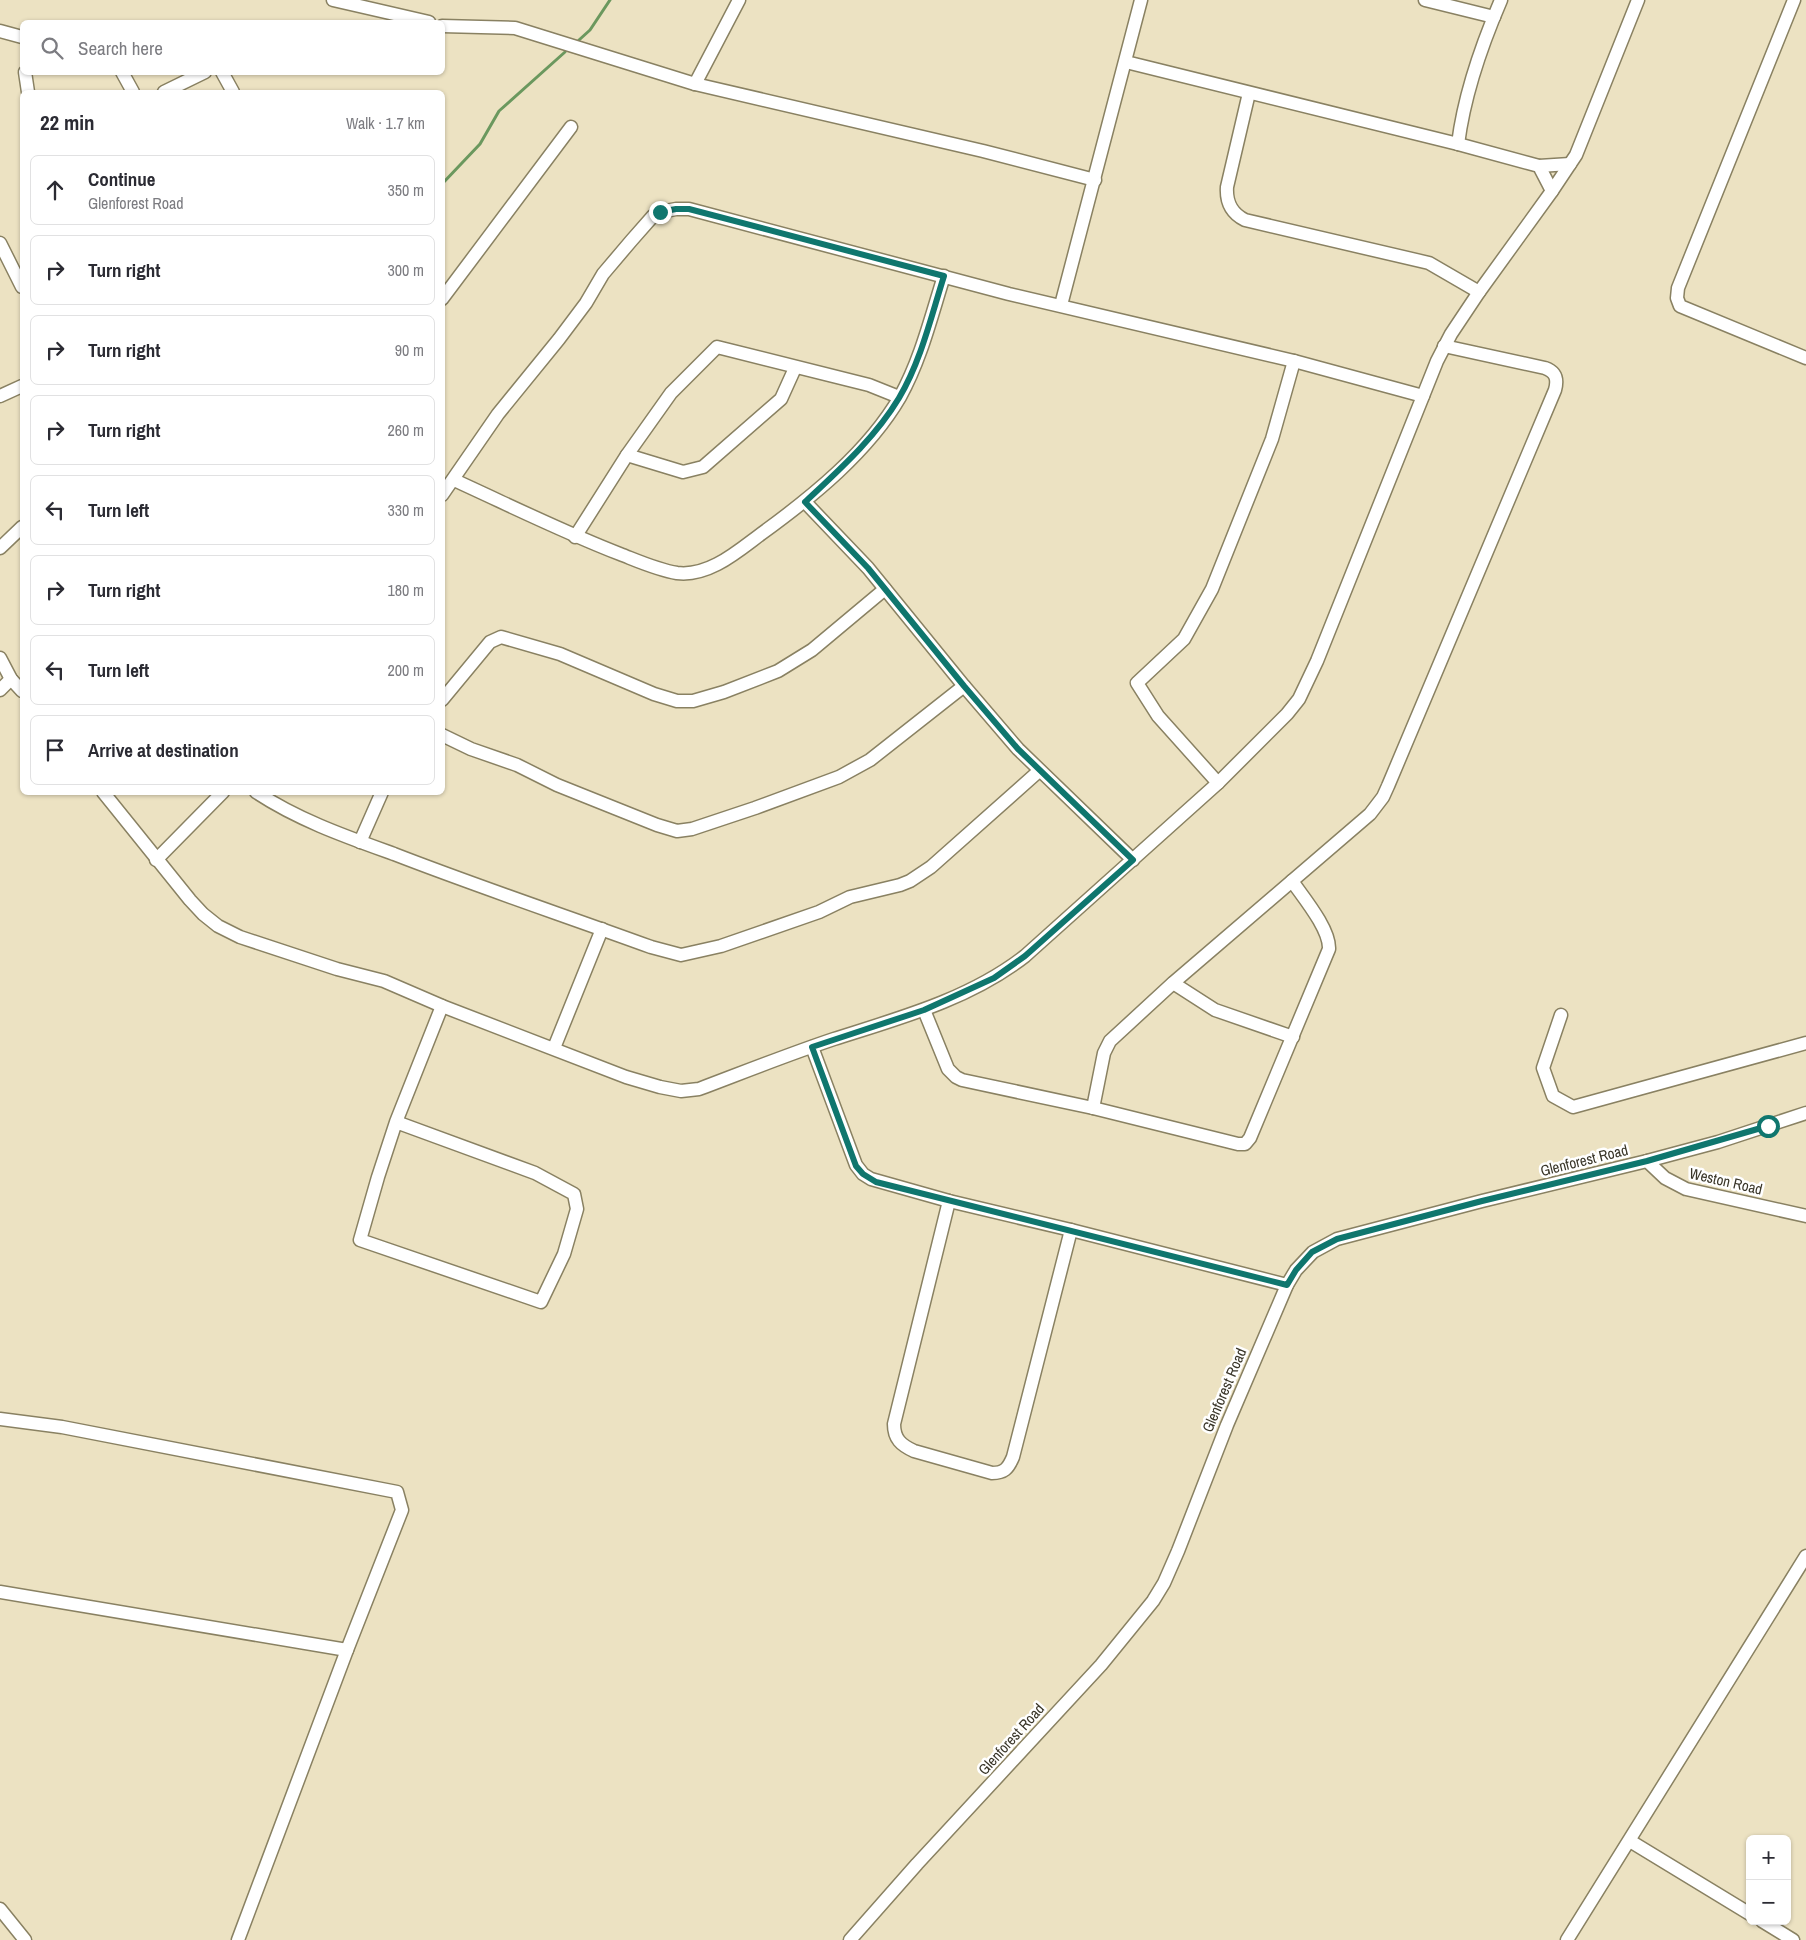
<!DOCTYPE html>
<html lang="en">
<head>
<meta charset="utf-8">
<style>
	body { margin:0; font-family:"Archivo Narrow",sans-serif; background:#f7f7f7; color:#2b2b33 }
	.controls { position:absolute; right:15px; bottom:15px; display:grid; overflow:hidden; border-radius:8px; box-shadow:0 1px 4px #0004 }
	.controls button { width:45px; height:45px; display:grid; place-items:center; padding:0; border:0; border-bottom:1px solid #e1e1e2; background:#fff; color:#2b2b33; font:25px sans-serif }
	.stop { position:absolute; width:15px; height:15px; margin:-11px; border:4px solid #0f766e; border-radius:50%; background:#fff }
	.stop.end { background:#0f766e; border-color:#fff; box-shadow:0 1px 5px #0008 }
	.list { margin:0; padding:0; list-style:none }
	h2 { display:flex; justify-content:space-between; align-items:center; height:65px; margin:0; padding:0 20px; font-size:21px }
	h2 small { font-size:16px; font-weight:400; color:#7c7c81 }
	.list li { display:grid; grid-template-columns:32px 1fr auto; gap:15px; align-items:center; box-sizing:border-box; height:70px; margin:0 10px 10px; padding:0 10px; border:1px solid #e1e1e2; border-radius:8px }
	.list b { display:block; font-size:19px; white-space:nowrap }
	.list p { margin:0; font-size:16px; white-space:nowrap; color:#7c7c81 }
	.list em { font-size:16px; font-style:normal; color:#7c7c81 }
	.icon { flex:none; width:28px; height:28px; fill:none; stroke:currentColor; stroke-width:2; stroke-linecap:round; stroke-linejoin:round }
	.map { position:relative; flex:none; width:1806px; height:1940px; overflow:hidden }
	.search { position:absolute; background:#fff; box-shadow:0 1px 4px #0004; left:20px; top:20px; width:425px; height:55px; display:flex; align-items:center; gap:12px; box-sizing:border-box; padding:0 18px; border-radius:8px; color:#7c7c81; font-size:19px }
	.panel { position:absolute; background:#fff; box-shadow:0 1px 4px #0004; left:20px; top:90px; width:425px; height:705px; border-radius:8px }
	.map>svg:first-child { display:block }
	.lines { fill:none; stroke-linecap:round; stroke-linejoin:round }
	.stream { stroke:#6b985e; stroke-width:3 }
	.minor-casing { stroke:#898162; stroke-width:15 }
	.minor { stroke:#fff; stroke-width:12 }
	.route { stroke:#0f766e; stroke-width:6 }
	.labels { text-anchor:middle; dominant-baseline:central; stroke-width:5; stroke-linejoin:round; paint-order:stroke }
	.street-label { font-size:15px; fill:#393528; stroke:#fff }
</style>
</head>
<body>
<div class="map">
<svg width="1806" height="1940" viewBox="0 0 1806 1940">
	<rect width="100%" height="100%" fill="#ece2c2"/>
	<g class="lines">
		<g class="stream">
			<polyline points="579,40 590,30 610,0"/>
			<polyline points="442,184 480,144 499,111 565,52"/>
		</g>
		<g class="minor-casing">
			<g id="minor">
				<polyline points="333,0 429,22"/>
				<polyline points="1425,0 1494,17"/>
				<polyline points="1794,0 1678,288 1677,298 1680,306 1806,358"/>
				<polyline points="442,26 515,28 695,84 983,151 1095,180"/>
				<polyline points="0,31 22,37"/>
				<polyline points="1126,62 1458,144 1528,163 1539,166 1552,191"/>
				<polyline points="25,72 28,92"/>
				<polyline points="122,72 133,92"/>
				<polyline points="222,72 233,92"/>
				<polyline points="695,84 739,0"/>
				<polyline points="164,92 205,72"/>
				<path d="M1249 93 1227 187C1226 202 1231 213 1245 220L1429 263 1479 292"/>
				<path d="M1458 144C1464 96 1482 44 1501 0"/>
				<polyline points="1539,166 1570,164"/>
				<polyline points="0,243 22,287"/>
				<polyline points="442,299 571,127"/>
				<polyline points="1061,305 1141,0"/>
				<polyline points="0,396 22,386"/>
				<polyline points="627,455 683,472 703,467 781,399 795,368"/>
				<path d="M454 480C509 505 563 532 620 554 638 561 658 570 677 573 709 577 738 551 761 534 812 497 868 452 900 397 921 359 931 317 944 276"/>
				<polyline points="442,495 498,414 559,339 586,303 603,274 631,241 653,216 660,212 676,209 689,209 1009,294 1294,361 1423,396"/>
				<polyline points="805,502 868,568 964,686 1018,749 1133,860"/>
				<polyline points="575,537 627,455 671,393 717,347 869,385 899,397"/>
				<polyline points="0,548 22,527"/>
				<polyline points="0,658 11,679 22,691"/>
				<polyline points="0,690 11,679"/>
				<polyline points="442,700 490,642 501,637 560,654 654,694 677,701 693,701 724,692 778,671 812,650 885,589"/>
				<polyline points="442,735 471,749 517,765 557,785 657,825 677,831 692,829 755,808 839,777 870,760 964,686"/>
				<polyline points="1218,783 1158,716 1137,683 1184,639 1212,589 1272,439 1294,361"/>
				<path d="M103 792 190 900 203 914 218 926 240 937 337 969 384 981 442 1006 626 1077 660 1087 681 1091 699 1089C744 1072 789 1054 834 1039 900 1018 970 999 1025 956L1218 783 1287 714 1299 699 1317 661 1437 361 1451 334 1479 292 1552 191 1576 155 1638 0"/>
				<path d="M256 792C298 820 347 837 394 854 479 887 566 916 651 947L681 955 721 946 819 912 850 897 900 885 910 881 931 867 1039 771"/>
				<polyline points="360,842 382,792"/>
				<polyline points="156,860 223,792"/>
				<polyline points="1173,983 1215,1010 1293,1037"/>
				<path d="M924 1010 948 1069 956 1077 962 1080 1093 1108 1238 1144H1245L1250 1138 1329 949C1330 929 1303 897 1292 881"/>
				<polyline points="1561,1015 1543,1068 1553,1096 1573,1107 1806,1043"/>
				<polyline points="812,1047 856,1165 863,1174 871,1179 949,1201 1071,1230 1287,1285"/>
				<polyline points="554,1048 602,929"/>
				<path d="M1093 1108 1104 1053 1110 1041 1173 983 1370 814 1383 797 1388 786 1555 390C1558 379 1556 372 1545 368L1444 346"/>
				<polyline points="396,1122 535,1173 574,1194 577,1209 564,1254 541,1302 360,1240 378,1177 396,1122 442,1006"/>
				<polyline points="1647,1161 1665,1178 1686,1189 1806,1216"/>
				<path d="M949 1201 894 1424C894 1439 901 1445 914 1451L992 1473C1004 1473 1008 1469 1013 1457L1071 1230"/>
				<polyline points="0,1419 62,1427 397,1492 402,1510 347,1650 238,1940"/>
				<polyline points="0,1592 347,1650"/>
				<polyline points="1630,1841 1750,1914"/>
				<polyline points="0,1909 25,1940"/>
				<polyline points="1762,1921 1793,1940"/>
				<polyline points="850,1940 917,1864 1101,1665 1153,1601 1164,1583 1178,1551 1227,1425 1287,1285 1296,1270 1313,1252 1337,1239 1482,1201 1647,1161 1718,1142 1806,1113"/>
				<polyline points="1567,1940 1806,1556"/>
			</g>
		</g>
		<use href="#minor" class="minor"/>
	</g>
	<g class="lines">
		<path class="route" d="M660 212 676 209H689L944 276C931 317 921 361 899 398 875 438 839 470 805 502L868 568 964 686 1018 749 1133 860 1025 956 994 978 924 1010 812 1047 856 1166 863 1174 876 1182 1287 1285 1296 1270 1312 1252 1337 1239 1482 1201 1647 1161 1768 1126"/>
	</g>
	<g class="labels">
		<g class="street-label">
			<text transform="translate(1584 1160) rotate(-14)">Glenforest Road</text>
			<text transform="translate(1726 1181) rotate(13)">Weston Road</text>
			<text transform="translate(1224 1390) rotate(-67)">Glenforest Road</text>
			<text transform="translate(1011 1739) rotate(-48)">Glenforest Road</text>
		</g>
	</g>
</svg>
<div class="controls">
<button>+</button>
<button>−</button>
</div>
<div class="stop" style="left:1768px;top:1126px"></div>
<div class="stop end" style="left:660px;top:212px"></div>
<div class="search"><svg class="icon" aria-label="search" viewBox="0 0 24 24"><circle cx="10" cy="10" r="6"/><path d="M15 15l6 6"/></svg>Search here</div>
<section class="panel">
<h2>22 min<small>Walk · 1.7 km</small></h2>
<ul class="list">
<li><svg class="icon" aria-label="ahead" viewBox="0 0 24 24"><path d="M12 20V5M6 11l6-6 6 6"/></svg><div><b>Continue</b><p>Glenforest Road</p></div><em>350 m</em></li>
<li><svg class="icon" aria-label="right" viewBox="0 0 24 24"><path d="M7 20v-9h11M14 6l5 5-5 5"/></svg><div><b>Turn right</b></div><em>300 m</em></li>
<li><svg class="icon" aria-label="right" viewBox="0 0 24 24"><path d="M7 20v-9h11M14 6l5 5-5 5"/></svg><div><b>Turn right</b></div><em>90 m</em></li>
<li><svg class="icon" aria-label="right" viewBox="0 0 24 24"><path d="M7 20v-9h11M14 6l5 5-5 5"/></svg><div><b>Turn right</b></div><em>260 m</em></li>
<li><svg class="icon" aria-label="left" viewBox="0 0 24 24"><path d="M17 20v-9H6M10 6l-5 5 5 5"/></svg><div><b>Turn left</b></div><em>330 m</em></li>
<li><svg class="icon" aria-label="right" viewBox="0 0 24 24"><path d="M7 20v-9h11M14 6l5 5-5 5"/></svg><div><b>Turn right</b></div><em>180 m</em></li>
<li><svg class="icon" aria-label="left" viewBox="0 0 24 24"><path d="M17 20v-9H6M10 6l-5 5 5 5"/></svg><div><b>Turn left</b></div><em>200 m</em></li>
<li><svg class="icon" aria-label="arrive" viewBox="0 0 24 24"><path d="M6 21V4h12l-3 4 3 4H6"/></svg><div><b>Arrive at destination</b></div></li>
</ul>
</section>
</div>
</body>
</html>
